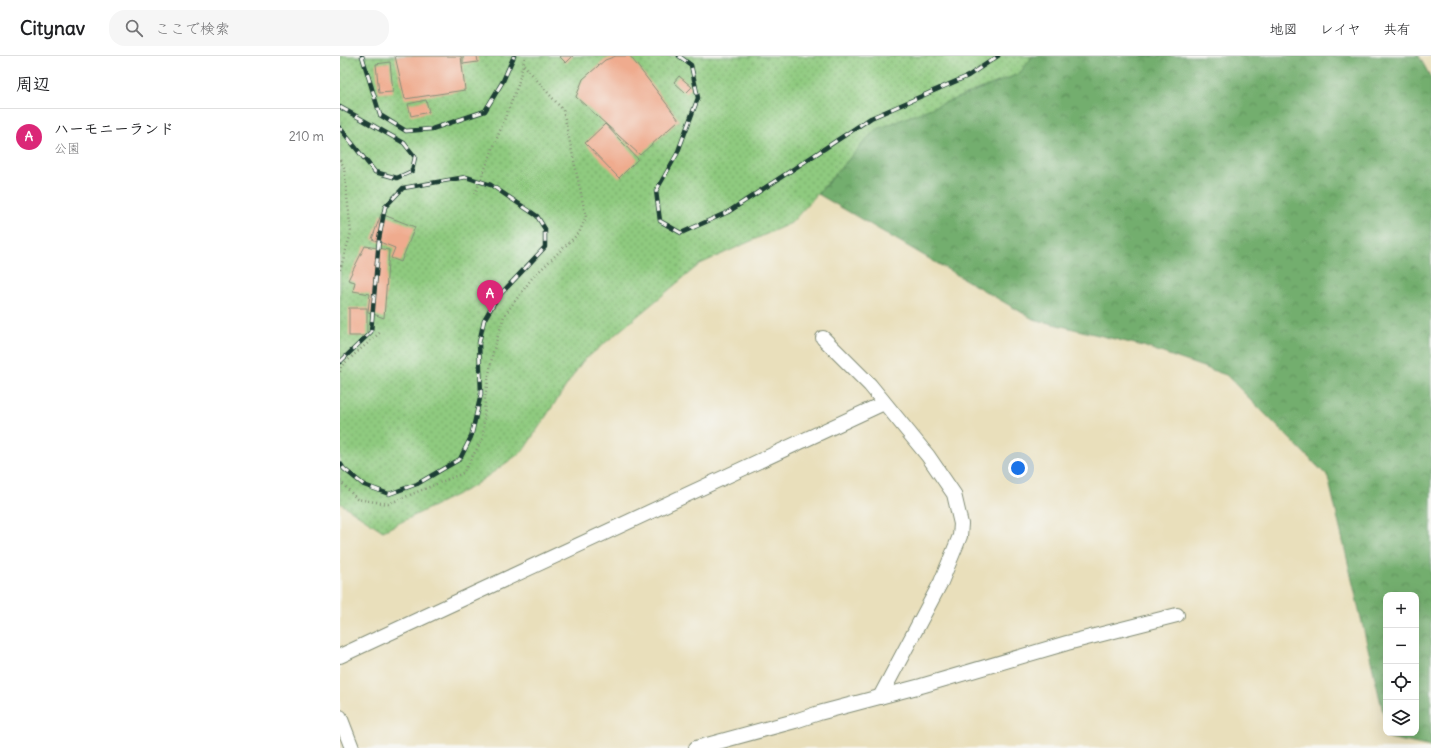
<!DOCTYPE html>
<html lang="ja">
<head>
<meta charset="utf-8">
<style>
	body { margin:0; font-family:Delius,"Klee One",sans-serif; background:#f6f6f6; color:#202124 }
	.controls { position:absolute; right:12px; bottom:12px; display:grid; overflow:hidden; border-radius:8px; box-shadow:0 4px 16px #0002 }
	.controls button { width:36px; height:36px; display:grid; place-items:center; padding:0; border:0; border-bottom:1px solid #e0e0e0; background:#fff; color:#202124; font:20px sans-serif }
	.you { position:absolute; left:678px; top:412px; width:14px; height:14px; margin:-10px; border:3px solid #fff; border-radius:50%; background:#1a73e8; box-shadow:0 0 0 6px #1a73e833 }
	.badge { display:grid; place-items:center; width:26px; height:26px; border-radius:50%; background:#db2777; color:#fff; font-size:13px; font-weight:700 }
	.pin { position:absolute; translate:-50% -33px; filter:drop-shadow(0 1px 2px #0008) }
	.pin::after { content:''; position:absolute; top:21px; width:14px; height:12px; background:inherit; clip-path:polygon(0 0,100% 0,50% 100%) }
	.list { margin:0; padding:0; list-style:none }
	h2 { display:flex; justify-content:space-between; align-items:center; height:52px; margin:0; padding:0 16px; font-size:17px }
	h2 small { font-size:13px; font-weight:400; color:#757577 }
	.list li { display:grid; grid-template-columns:26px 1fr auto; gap:12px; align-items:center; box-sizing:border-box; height:56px; padding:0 16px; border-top:1px solid #e0e0e0 }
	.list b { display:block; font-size:15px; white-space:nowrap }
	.list p { margin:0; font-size:13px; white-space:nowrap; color:#757577 }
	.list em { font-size:13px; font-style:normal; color:#757577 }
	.icon { flex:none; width:22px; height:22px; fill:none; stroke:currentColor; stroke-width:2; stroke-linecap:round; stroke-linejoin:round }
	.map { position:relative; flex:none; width:1091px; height:692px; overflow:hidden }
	header { display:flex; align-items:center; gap:24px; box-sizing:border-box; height:56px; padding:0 20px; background:#fff; border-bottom:1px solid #e0e0e0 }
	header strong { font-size:19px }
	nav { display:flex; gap:22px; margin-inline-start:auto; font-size:14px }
	.search { width:280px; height:36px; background:#f6f6f6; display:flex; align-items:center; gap:10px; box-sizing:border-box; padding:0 14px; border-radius:16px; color:#757577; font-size:15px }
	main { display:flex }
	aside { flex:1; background:#fff }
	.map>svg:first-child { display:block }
	.grass { fill:url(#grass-dots); stroke:#57845a }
	.forest { fill:url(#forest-crowns); stroke:#497651 }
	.building { fill:#efab8e }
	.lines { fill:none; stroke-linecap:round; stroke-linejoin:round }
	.street-casing { stroke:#848e78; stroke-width:16 }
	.path { stroke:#848e78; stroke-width:2.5; stroke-dasharray:1 3; stroke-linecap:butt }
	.street { stroke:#fff; stroke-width:14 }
	.rail-casing { stroke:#1f3d34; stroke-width:4.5 }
	.rail { stroke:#f6f6f2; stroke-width:3; stroke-dasharray:9; stroke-linecap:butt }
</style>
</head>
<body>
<header>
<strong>Citynav</strong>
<div class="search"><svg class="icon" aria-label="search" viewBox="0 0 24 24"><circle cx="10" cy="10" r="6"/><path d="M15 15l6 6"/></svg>ここで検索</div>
<nav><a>地図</a><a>レイヤ</a><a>共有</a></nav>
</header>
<main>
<aside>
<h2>周辺<small></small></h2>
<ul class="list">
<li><span class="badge">A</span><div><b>ハーモニーランド</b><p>公園</p></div><em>210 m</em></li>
</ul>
</aside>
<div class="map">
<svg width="1091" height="692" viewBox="0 0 1091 692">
	<defs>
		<pattern id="grass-dots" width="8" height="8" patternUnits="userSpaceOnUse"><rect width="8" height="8" fill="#8fca7f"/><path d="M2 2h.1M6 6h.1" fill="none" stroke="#74a569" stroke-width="1.8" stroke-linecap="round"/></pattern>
		<pattern id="forest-crowns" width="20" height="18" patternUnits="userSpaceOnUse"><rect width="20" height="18" fill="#73ae6e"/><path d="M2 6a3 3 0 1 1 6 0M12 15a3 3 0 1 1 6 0" fill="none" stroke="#5e8f5b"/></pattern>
	</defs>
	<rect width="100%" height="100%" fill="#f6f6f2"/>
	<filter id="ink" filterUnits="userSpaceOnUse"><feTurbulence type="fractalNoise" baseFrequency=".025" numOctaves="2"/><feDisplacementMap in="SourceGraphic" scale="8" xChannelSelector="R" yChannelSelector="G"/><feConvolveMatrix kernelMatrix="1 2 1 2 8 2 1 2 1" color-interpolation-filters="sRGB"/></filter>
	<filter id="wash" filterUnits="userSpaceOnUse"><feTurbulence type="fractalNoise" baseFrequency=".012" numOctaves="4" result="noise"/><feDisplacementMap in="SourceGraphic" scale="16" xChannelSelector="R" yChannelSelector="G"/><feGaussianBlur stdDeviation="0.9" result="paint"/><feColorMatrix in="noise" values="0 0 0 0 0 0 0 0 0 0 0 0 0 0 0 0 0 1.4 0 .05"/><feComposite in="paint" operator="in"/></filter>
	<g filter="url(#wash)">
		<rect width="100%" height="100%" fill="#e9dfbb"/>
		<polygon class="grass" points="0,0 693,0 679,18 535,74 451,167 360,208 242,306 183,395 132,431 43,475 0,447"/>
		<polygon class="forest" points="693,0 1079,0 1091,22 1091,691 1049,682 1048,677 1076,677 1076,539 1046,539 1046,669 988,421 886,319 803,290 693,263 478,138 535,74 679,18"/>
		<g id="blocks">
			<g class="building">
				<polygon points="55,0 121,0 125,34 65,43"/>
				<polygon points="123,0 137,0 138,6 123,8"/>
				<polygon points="219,0 233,0 226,7"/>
				<polygon points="276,0 290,0 339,64 300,99 236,41 243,23 265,4"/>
				<polygon points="50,6 53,36 39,37 36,8"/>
				<polygon points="339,20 352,31 346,37 334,26"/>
				<polygon points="86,44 89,56 71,60 68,48"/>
				<polygon points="265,68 298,103 279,122 245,87"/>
				<polygon points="41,158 75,171 61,206 51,202 55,192 32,183"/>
				<polygon points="25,190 49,194 44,262 28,256 30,238 13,235 15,226 8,224"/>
				<rect x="9" y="252" width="18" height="28"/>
			</g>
		</g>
	</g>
	<g filter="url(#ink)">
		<use href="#blocks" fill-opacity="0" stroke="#848e78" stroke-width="1"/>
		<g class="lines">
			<g class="street-casing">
				<g id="street">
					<polyline points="483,282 530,329 588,400 614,438 621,468 620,480 601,526 540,641"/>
					<polyline points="0,600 544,347"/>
					<polyline points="0,661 12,692"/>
					<polyline points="356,692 455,665 479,657 581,630 727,587 837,559"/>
				</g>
			</g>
			<g class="path">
				<polyline points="0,104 4,111 11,177 0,214"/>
				<polyline points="135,138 178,29 185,0"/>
				<polyline points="0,316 1,310 42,275"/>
				<polyline points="0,425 17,443 48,448 123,417 143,382 145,341 153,296 164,260 192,222 239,177 246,161 223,54 183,8"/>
			</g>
			<use href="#street" class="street"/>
			<g class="rail-casing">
				<g id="rail">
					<polyline points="22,0 40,59 66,75 92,73 145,55 163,25 174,0"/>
					<polyline points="339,0 351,9 358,42 337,98 316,135 320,165 341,177 388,156 531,62 628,20 658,0"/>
					<polyline points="0,51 64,87 75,101 72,115 57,122 35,116 0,72"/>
					<polyline points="0,306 31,276 39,183 45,151 63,132 126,121 151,129 197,160 205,173 205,191 157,242 144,264 139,287 141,338 131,381 120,403 77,428 49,438 24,429 4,413 0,407"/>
				</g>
			</g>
			<use href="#rail" class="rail"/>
		</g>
	</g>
</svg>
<div class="controls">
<button>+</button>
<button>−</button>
<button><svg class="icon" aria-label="locate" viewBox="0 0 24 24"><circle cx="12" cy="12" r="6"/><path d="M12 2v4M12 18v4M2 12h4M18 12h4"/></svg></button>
<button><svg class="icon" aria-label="layers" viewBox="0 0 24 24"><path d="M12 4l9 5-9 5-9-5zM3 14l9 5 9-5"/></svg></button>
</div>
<div class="you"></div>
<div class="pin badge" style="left:150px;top:257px">A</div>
</div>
</main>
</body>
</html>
